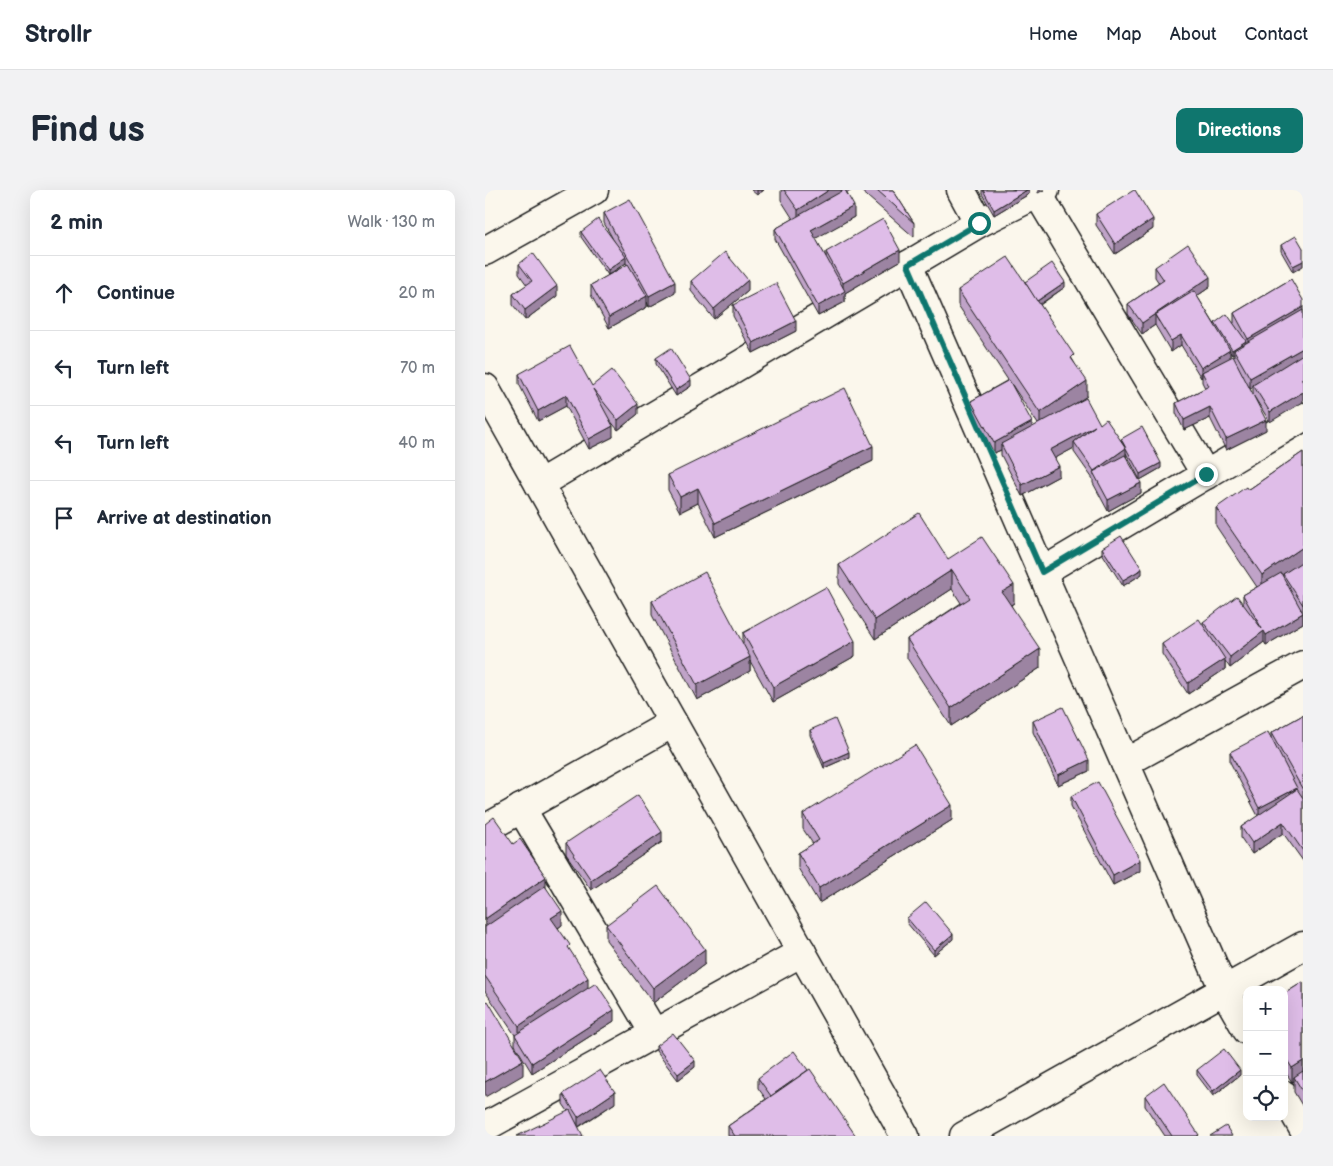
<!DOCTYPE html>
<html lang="en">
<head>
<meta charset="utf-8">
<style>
	body { margin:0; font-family:"Balsamiq Sans",sans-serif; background:#f2f2f3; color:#1f2937 }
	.controls { position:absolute; right:15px; bottom:15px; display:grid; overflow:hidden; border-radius:10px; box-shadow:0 5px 20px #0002 }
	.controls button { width:45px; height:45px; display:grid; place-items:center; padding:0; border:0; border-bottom:1px solid #e0e1e3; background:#fff; color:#1f2937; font:25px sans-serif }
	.stop { position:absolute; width:15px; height:15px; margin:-11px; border:4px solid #0f766e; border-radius:50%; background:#fff }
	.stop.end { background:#0f766e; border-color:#fff; box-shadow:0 1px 5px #0008 }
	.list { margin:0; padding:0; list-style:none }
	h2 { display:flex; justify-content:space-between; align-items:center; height:65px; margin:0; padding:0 20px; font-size:21px }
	h2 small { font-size:16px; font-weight:400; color:#747a83 }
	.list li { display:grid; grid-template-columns:32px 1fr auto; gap:15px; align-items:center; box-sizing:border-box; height:75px; padding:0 20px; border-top:1px solid #e0e1e3 }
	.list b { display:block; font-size:19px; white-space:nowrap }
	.list em { font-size:16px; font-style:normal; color:#747a83 }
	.icon { flex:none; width:28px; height:28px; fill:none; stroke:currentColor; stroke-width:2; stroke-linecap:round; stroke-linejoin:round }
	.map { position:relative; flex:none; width:818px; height:946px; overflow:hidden; border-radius:10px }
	header { display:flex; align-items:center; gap:30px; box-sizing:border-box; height:70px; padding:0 25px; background:#fff; border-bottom:1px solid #e0e1e3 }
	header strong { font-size:24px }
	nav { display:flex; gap:28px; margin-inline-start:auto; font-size:18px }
	.intro { display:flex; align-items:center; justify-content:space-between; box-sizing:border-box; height:120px; padding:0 30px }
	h1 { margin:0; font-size:35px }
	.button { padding:12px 22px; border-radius:10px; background:#0f766e; color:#fff; font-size:18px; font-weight:700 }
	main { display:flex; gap:30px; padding:0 30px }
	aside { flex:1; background:#fff; border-radius:10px; box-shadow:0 5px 20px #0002 }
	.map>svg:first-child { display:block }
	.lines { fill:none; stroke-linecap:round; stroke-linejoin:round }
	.street-casing { stroke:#1c1c1c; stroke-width:31 }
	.secondary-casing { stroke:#1c1c1c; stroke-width:31 }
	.street { stroke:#fbf7ec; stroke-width:28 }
	.secondary { stroke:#fbf7ec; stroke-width:28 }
	.wall { fill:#c0a3c8; stroke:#1c1c1c; fill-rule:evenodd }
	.shaded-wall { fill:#9c84a2; stroke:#1c1c1c }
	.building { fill:#dfbde8; stroke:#1c1c1c }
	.route { stroke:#0f766e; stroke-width:6 }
</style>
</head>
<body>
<header>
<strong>Strollr</strong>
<nav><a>Home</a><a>Map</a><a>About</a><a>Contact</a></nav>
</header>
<div class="intro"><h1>Find us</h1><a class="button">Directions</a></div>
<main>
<aside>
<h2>2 min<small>Walk · 130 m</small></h2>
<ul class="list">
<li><svg class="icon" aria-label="ahead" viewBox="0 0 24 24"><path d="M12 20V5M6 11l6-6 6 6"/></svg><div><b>Continue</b></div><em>20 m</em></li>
<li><svg class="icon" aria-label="left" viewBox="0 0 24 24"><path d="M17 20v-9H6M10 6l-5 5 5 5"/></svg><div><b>Turn left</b></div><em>70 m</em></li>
<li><svg class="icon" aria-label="left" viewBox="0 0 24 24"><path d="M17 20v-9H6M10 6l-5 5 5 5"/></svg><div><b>Turn left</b></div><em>40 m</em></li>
<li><svg class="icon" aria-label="arrive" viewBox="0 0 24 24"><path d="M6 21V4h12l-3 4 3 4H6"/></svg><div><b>Arrive at destination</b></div></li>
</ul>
</aside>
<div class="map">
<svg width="818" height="946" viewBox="0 0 818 946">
	<rect width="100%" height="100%" fill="#fbf7ec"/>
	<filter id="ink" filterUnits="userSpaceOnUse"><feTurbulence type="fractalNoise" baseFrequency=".02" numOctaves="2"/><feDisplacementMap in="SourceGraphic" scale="10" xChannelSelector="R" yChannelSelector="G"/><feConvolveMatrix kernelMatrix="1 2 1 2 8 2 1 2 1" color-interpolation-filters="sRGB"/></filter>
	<g filter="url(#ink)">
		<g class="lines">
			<g class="street-casing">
				<g id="street">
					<polyline points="476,0 494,33"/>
					<polyline points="553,4 721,285"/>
					<polyline points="0,61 109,0"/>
					<polyline points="423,75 739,800 762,840"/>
					<polyline points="54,294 494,33 560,0"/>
					<polyline points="557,382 818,227"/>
					<polyline points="640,573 818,475"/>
					<polyline points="36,618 169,843"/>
					<polyline points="0,639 188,533"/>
					<polyline points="799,905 818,938"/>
					<polyline points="0,937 317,762"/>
				</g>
			</g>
			<g class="secondary-casing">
				<g id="secondary">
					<polyline points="0,198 420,946"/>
					<polyline points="479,946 818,756"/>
				</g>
			</g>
			<use href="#street" class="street"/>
			<use href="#secondary" class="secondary"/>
		</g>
		<g class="wall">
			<polygon points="266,0 279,0 272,5"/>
			<polygon points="296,0 367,0 362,3 369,27 330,48 341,67 341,62 415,71 360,103 360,112 333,126 290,49 290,39 308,29 296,10"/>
			<polygon points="375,0 408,0 429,33 429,47"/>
			<polygon points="497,0 544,0 544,4 509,25 497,4"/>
			<polygon points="119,23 190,103 164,117 162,112 162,117 124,138 106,105 106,95 142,75 141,73 123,85 96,47 96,42 130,53 119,33"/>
			<polygon points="611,24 668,39 630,64 611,35"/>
			<polygon points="796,55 818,58 808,82 796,61"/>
			<polygon points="34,74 72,106 40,130 28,115 28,104 42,95 34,84"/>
			<path d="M670 77 725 97 712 106 730 135V133H749V123L806 89 785 232 768 205 781 240 741 260 725 228 699 240 691 223V213L720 198 717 192V187L716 188 696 155 686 162 670 135 657 144 643 124V114L674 93 670 87ZM745 162 747 165 749 164V166L745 168ZM768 197V205L765 199Z"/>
			<polygon points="206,91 263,101 229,129 206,101"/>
			<path d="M540 92 580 97 555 115 589 172 602 206 587 216 615 234 636 251V249L676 278 655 290 641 263V266L656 303 623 321 608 293V289L589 262V258L570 268 574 286 537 306 516 265V260L509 263 486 221V211L523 190 473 115V100ZM527 195 553 234 547 238Z"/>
			<polygon points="248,115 311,141 268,163 248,126"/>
			<polygon points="171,168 206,196 191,206 171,174"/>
			<polygon points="34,184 107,196 153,224 133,240 124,229 128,247 104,259 81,216 53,231 34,194"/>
			<polygon points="818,262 818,433 781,455 779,452 745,478 740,471 740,479 703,504 677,464 677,454 718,436 718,432 758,414 758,405 772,397 731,336 731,318 763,300"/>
			<polygon points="388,271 230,347 213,313 195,322 183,300 183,285"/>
			<polygon points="617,358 657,384 638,396 617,363"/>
			<polygon points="463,369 529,413 526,415 555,478 466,536 422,468 422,449 476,413 467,399 390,449 354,394 354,375"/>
			<polygon points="167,411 258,453 258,443 370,466 288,512 265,471 265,481 212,510 167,425"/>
			<polygon points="818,525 818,671 798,643 767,664 756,648 756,637 773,626 745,572 745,562 786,548 786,543"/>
			<polygon points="548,531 604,581 573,595 548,542"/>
			<polygon points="325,540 364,567 339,578 325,545"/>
			<polygon points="586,606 655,681 628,695 586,616"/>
			<polygon points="318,624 467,630 334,713 313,678 313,663 328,654 318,639"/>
			<polygon points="0,634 28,654 61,698 77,735 73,738 103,798 129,831 47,883 30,855 30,845 0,801"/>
			<polygon points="177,652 106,700 81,664 81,653"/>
			<polygon points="422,728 468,749 449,765 422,733"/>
			<polygon points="121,735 220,774 168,813 121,750"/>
			<polygon points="818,792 818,917 809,902 809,891 807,892 799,880 799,804"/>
			<polygon points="171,856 210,877 193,890 171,861"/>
			<polygon points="712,880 755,885 728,906 712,885"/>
			<polygon points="273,888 371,946 243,946 243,936 281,909 273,898"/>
			<polygon points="78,904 130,913 94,937 78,914"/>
			<polygon points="660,906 714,946 680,946 660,916"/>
		</g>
		<g class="shaded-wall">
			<polygon points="272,0 279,0 272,5"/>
			<polygon points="344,0 367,0 313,35 313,20"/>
			<polygon points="542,0 544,0 544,4 509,25 509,20"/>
			<polygon points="553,0 559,0 553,3"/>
			<polygon points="369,16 369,27 326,51 326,40"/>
			<polygon points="668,29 668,39 630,64 630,54"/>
			<polygon points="415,60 415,71 360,103 360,112 333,126 333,116 358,102 358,93"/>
			<polygon points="141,67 141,73 123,85 123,80"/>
			<polygon points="818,71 818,76 808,82 808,76"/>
			<polygon points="725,87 725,97 674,132 670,125 670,135 657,144 657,133"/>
			<polygon points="263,90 263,101 229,129 229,119"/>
			<polygon points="190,92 190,103 164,117 164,106"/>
			<polygon points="580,92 580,97 551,117 551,112"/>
			<polygon points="72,96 72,106 40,130 40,120"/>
			<polygon points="162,106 162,117 124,138 124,127"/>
			<polygon points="818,117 818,127 763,159 763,149"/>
			<polygon points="311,131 311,141 268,163 268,153"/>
			<polygon points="696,145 696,155 686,162 686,151"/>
			<polygon points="761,151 761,156 749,160 749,164 747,165 747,160"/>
			<polygon points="818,158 818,168 768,195 768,197 765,199 765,188"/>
			<polygon points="745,160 745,170 717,182 717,187 716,188 716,178"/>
			<polygon points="206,190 206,196 191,206 191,200"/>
			<polygon points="602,191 602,206 555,237 555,223"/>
			<polygon points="818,202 818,212 785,232 785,222"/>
			<polygon points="81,205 81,216 53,231 53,221"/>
			<polygon points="153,214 153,224 133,240 133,230"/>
			<polygon points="725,217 725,228 699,240 699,230"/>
			<polygon points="781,230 781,240 741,260 741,249"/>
			<polygon points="547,232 547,243 516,254 516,260 509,263 509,253"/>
			<polygon points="128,236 128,247 104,259 104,249"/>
			<polygon points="610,236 589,252 589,258 565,271 565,260"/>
			<polygon points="388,256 388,271 230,347 230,333"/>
			<polygon points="641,258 641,268 609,285 609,281"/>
			<polygon points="676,273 676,278 655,290 655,284"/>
			<polygon points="574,276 574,286 537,306 537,295"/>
			<polygon points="656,293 656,303 623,321 623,310"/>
			<polygon points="213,298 213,313 195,322 195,307"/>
			<polygon points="818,357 818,375 798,384 798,389 777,404 777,385"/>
			<polygon points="657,379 657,384 638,396 638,390"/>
			<polygon points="467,380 467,399 390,449 390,430"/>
			<polygon points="529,395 529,413 517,420 517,402"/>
			<polygon points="818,423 818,433 781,455 781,445"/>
			<polygon points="779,441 779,452 745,478 745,467"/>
			<polygon points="370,451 370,466 288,512 288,497"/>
			<polygon points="555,459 555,478 466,536 466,518"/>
			<polygon points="265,467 265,481 212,510 212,495"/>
			<polygon points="740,469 740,479 703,504 703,493"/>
			<polygon points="364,562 364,567 339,578 339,573"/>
			<polygon points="604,570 604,581 573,595 573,585"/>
			<polygon points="812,598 812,608 774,628 774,618"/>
			<polygon points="467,615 467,630 334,713 334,698"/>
			<polygon points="798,632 798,643 767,664 767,653"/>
			<polygon points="177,642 177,652 106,700 106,690"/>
			<polygon points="655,670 655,681 628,695 628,685"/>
			<polygon points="61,687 61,702 0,743 0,729"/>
			<polygon points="77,721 77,735 66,743 66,728"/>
			<polygon points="468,744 468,749 449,765 449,760"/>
			<polygon points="220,759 220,774 168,813 168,798"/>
			<polygon points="103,788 103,803 34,851 34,836"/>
			<polygon points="129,820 129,831 47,883 47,873"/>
			<polygon points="38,870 38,885 0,907 0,892"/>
			<polygon points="210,871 210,877 193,890 193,884"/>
			<polygon points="818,871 818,886 809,887 809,891 807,892 807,878"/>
			<polygon points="755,880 755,885 728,906 728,901"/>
			<polygon points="130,902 130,913 93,937 93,927"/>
		</g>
		<g class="building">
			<polygon points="299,0 344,0 313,20"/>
			<polygon points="359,0 360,0 369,16 326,40 360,101 333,116 290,39"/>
			<polygon points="392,0 408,0 429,33"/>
			<polygon points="498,0 542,0 509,20"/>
			<polygon points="649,0 650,0 668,29 630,54 611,24"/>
			<polygon points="145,9 190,92 164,106 119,23"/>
			<polygon points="113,29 141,67 123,80 96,42"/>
			<polygon points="398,29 415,60 358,93 341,62"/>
			<polygon points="811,46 818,58 818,71 808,76 796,55"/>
			<polygon points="703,54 725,87 657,133 643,114 679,90 670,77"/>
			<polygon points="240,62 263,90 229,119 206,91"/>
			<polygon points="48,63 72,96 40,120 28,104 47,91 34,74"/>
			<polygon points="523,67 589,165 586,168 602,191 555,223 473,100"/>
			<polygon points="567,73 580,92 552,111 540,92"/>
			<polygon points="143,74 162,106 124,127 106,95"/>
			<polygon points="806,89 818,110 818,117 763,149 749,123"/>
			<polygon points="291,93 311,131 268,153 248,115"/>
			<polygon points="709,101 745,160 716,178 696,145 686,151 670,125"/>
			<polygon points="818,120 818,158 765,188 749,160"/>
			<polygon points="742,124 761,151 747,160 730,133"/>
			<polygon points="85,156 107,196 127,180 153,214 133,230 108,199 128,236 104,249 81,205 53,221 34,184"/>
			<polygon points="186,158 206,190 191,200 171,168"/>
			<polygon points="818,164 818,188 816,189 818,192 818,202 785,222 768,195"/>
			<polygon points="748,166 781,230 741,249 725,217 699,230 691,213 724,196 717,182"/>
			<polygon points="524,190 547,232 509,253 486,211"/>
			<polygon points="360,198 388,256 230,333 213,298 195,307 183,285"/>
			<polygon points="601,208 615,234 621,229 641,258 609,281 589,252 610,236 565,260 574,276 537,295 516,254"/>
			<polygon points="657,237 676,273 655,284 636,249"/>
			<polygon points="818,262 818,357 777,385 731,318 761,297 763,300"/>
			<polygon points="640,265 656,293 623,310 608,282"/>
			<polygon points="434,323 463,369 497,347 529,395 517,402 555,459 466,518 422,449 485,408 467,380 390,430 354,375"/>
			<polygon points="636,346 657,379 638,390 617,358"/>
			<polygon points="818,371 818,415 798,384"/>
			<polygon points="220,382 265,467 212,495 167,411"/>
			<polygon points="796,383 818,423 781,445 779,441 745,467 718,432 752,406 777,439 758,405"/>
			<polygon points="341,397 370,451 288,497 258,443"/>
			<polygon points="714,429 740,469 703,493 677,454"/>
			<polygon points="578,517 604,570 573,585 548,531"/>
			<polygon points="818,525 818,600 786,543"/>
			<polygon points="350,529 364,562 339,573 325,540"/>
			<polygon points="783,542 812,598 774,618 745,562"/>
			<polygon points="430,555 467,615 334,698 313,663 334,650 318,624"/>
			<polygon points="613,592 655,670 628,685 586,606"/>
			<polygon points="812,599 818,608 818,661 798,632 767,653 756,637"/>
			<polygon points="153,605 177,642 106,690 81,653"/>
			<polygon points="9,627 28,654 35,649 61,687 0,729 0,634"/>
			<polygon points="60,696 77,721 66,728 85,755 83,757 103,788 34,836 0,786 0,737"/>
			<polygon points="173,696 220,759 168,798 121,735"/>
			<polygon points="441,712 468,744 449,760 422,728"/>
			<polygon points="818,792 818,871 807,878 799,865 799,804"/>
			<polygon points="111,793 129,820 47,873 30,845"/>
			<polygon points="3,811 38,870 0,892 0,813"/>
			<polygon points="188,843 210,871 193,884 171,856"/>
			<polygon points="739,859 755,880 728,901 712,880"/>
			<polygon points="309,861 323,880 286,906 273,888"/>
			<polygon points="325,879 371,946 250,946 243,936"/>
			<polygon points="115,880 130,902 93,927 78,904"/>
			<polygon points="818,881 818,902 809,887"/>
			<polygon points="679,892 714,945 712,946 687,946 660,906"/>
			<polygon points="85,920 98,946 32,946"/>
			<polygon points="741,936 747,946 725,946"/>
		</g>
	</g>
	<g class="lines" filter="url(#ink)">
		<polyline class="route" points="494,33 423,75 557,382 721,284"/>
	</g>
</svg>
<div class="controls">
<button>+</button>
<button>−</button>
<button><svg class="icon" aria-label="locate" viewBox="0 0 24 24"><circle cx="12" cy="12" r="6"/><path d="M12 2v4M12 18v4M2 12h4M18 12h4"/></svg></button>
</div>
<div class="stop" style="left:494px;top:33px"></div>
<div class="stop end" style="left:721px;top:284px"></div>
</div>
</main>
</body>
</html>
